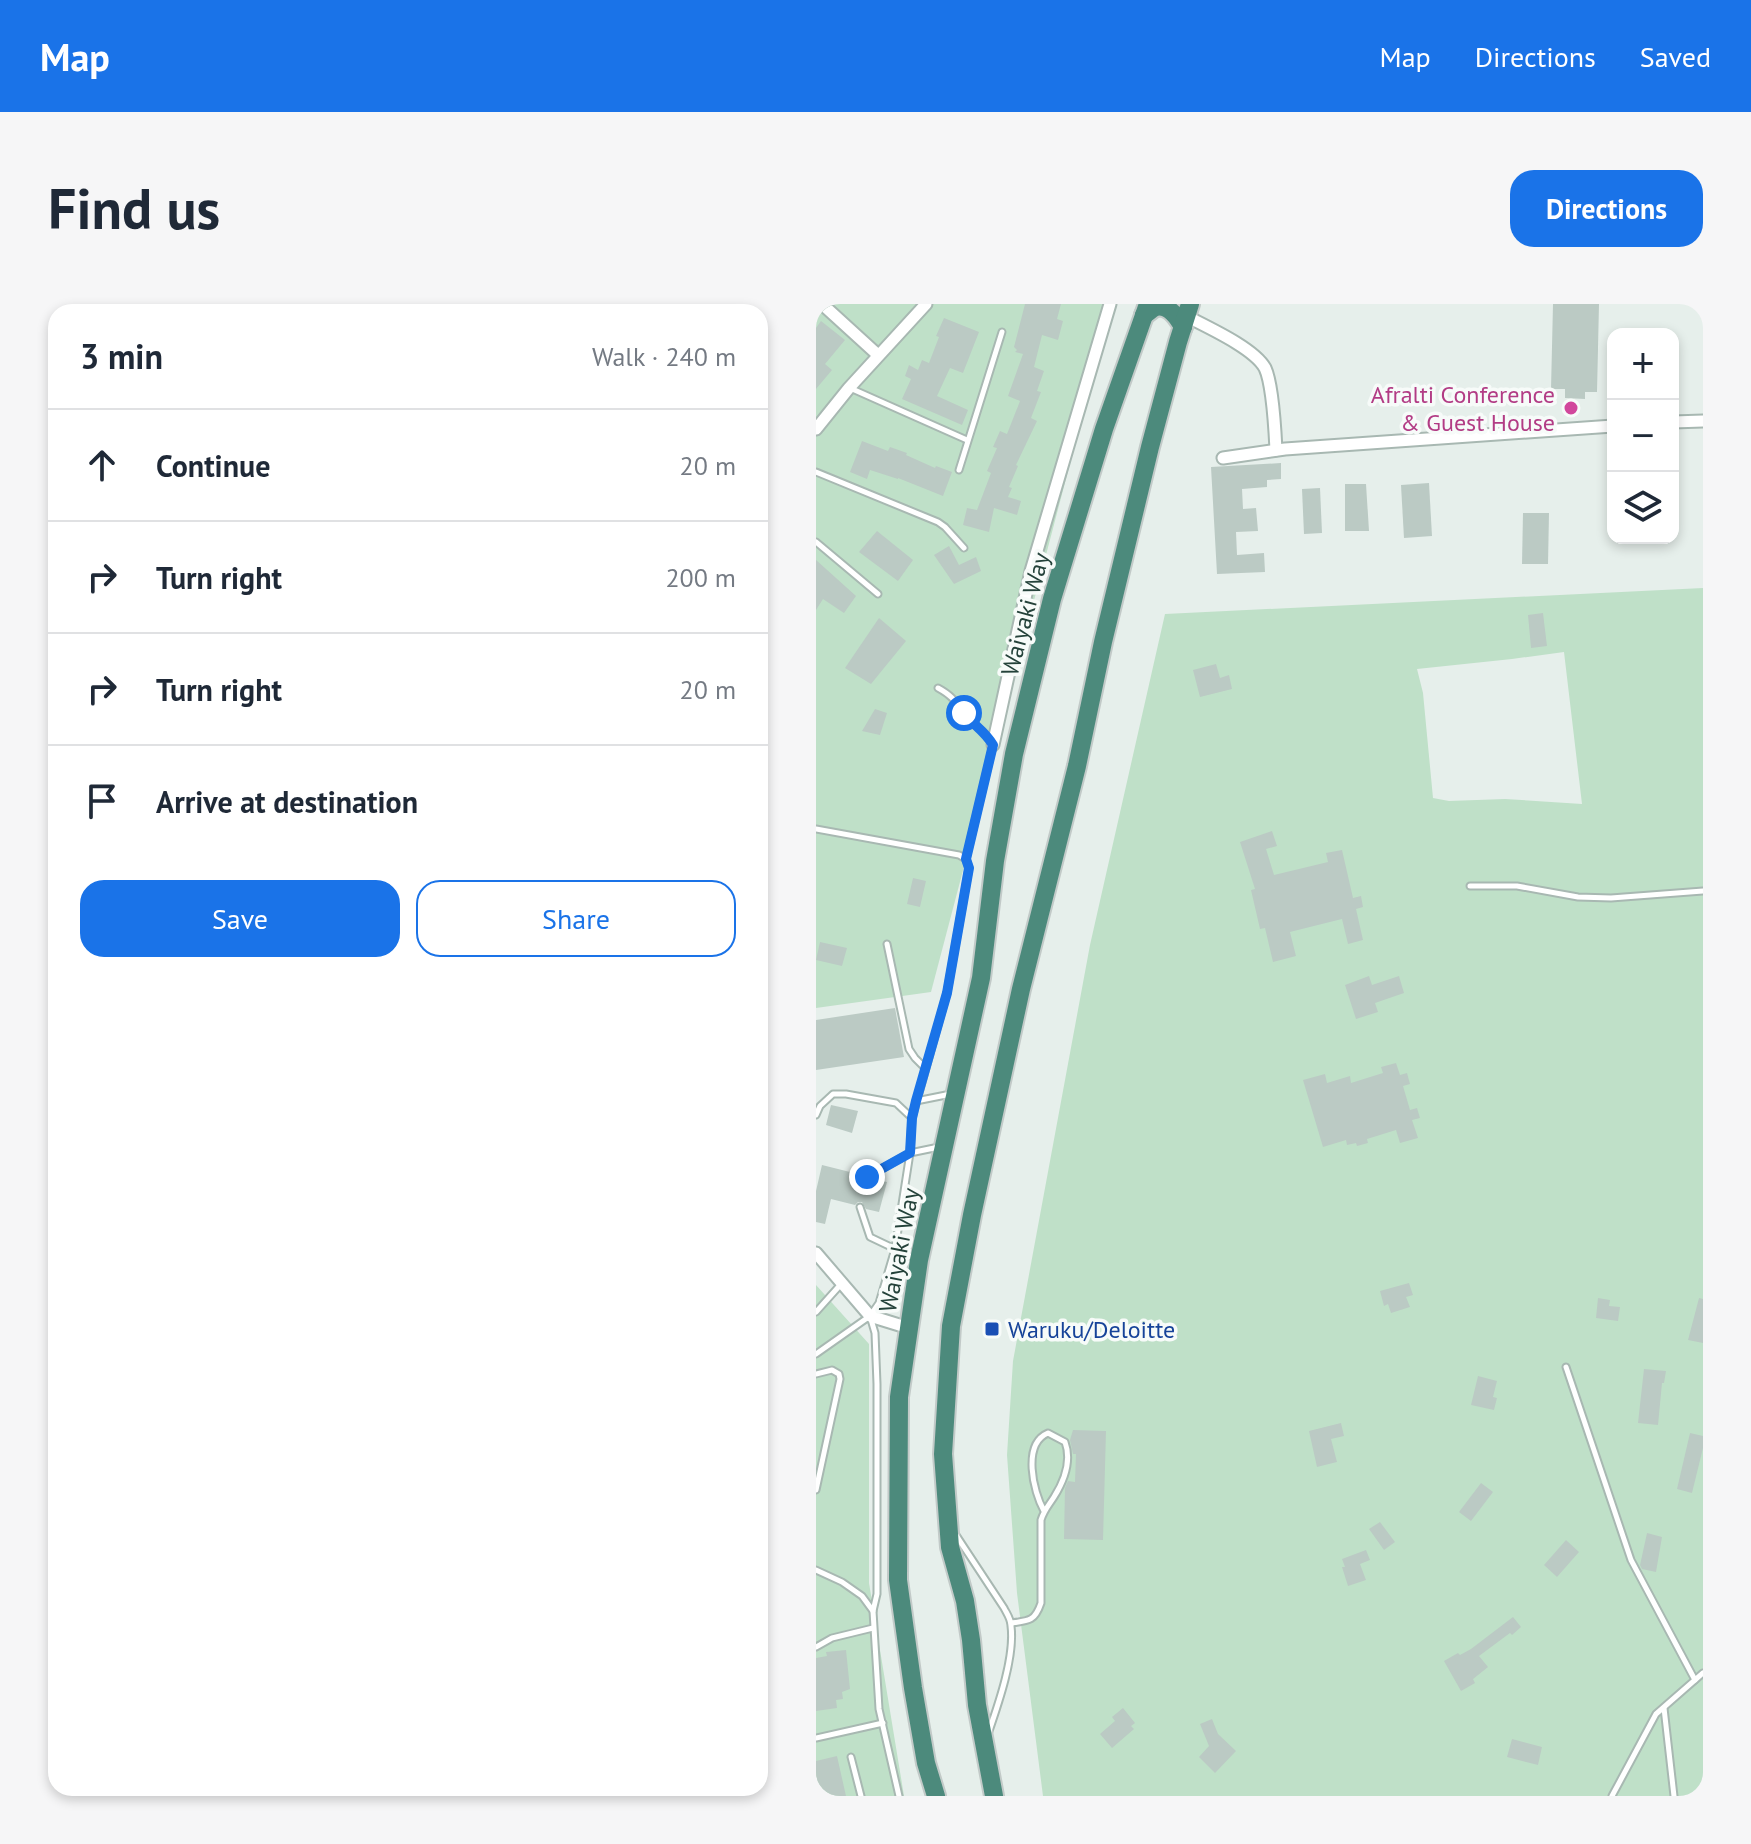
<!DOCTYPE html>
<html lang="en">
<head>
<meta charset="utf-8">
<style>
	body { margin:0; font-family:"PT Sans",sans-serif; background:#f6f6f7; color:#1f2937 }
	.controls { position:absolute; right:24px; top:24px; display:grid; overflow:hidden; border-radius:16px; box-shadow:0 4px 12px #0003 }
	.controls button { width:72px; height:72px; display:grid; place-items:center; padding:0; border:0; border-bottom:2px solid #e0e1e3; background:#fff; color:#1f2937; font:40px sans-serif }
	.stop { position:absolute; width:24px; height:24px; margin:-18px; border:6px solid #1a73e8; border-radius:50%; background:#fff }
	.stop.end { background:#1a73e8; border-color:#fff; box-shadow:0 2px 8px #0008 }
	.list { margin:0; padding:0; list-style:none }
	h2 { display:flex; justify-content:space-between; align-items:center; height:104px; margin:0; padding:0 32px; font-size:34px }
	h2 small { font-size:26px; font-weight:400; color:#747a83 }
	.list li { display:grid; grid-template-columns:52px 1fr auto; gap:24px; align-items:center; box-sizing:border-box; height:112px; padding:0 32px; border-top:2px solid #e0e1e3 }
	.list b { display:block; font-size:30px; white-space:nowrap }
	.list em { font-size:26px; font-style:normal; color:#747a83 }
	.actions { display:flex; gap:16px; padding:24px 32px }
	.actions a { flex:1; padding:18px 0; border:2px solid #1a73e8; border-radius:24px; text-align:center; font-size:28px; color:#1a73e8 }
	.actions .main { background:#1a73e8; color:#fff }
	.icon { flex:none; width:44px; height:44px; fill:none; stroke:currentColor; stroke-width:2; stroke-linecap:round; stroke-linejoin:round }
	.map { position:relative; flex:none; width:887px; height:1492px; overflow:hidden; border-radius:24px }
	header { display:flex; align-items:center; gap:48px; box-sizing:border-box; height:112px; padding:0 40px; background:#1a73e8; color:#fff }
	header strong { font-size:38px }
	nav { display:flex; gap:44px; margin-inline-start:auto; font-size:28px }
	.intro { display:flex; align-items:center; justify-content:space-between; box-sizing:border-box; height:192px; padding:0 48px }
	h1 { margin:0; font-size:56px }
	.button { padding:20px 36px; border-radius:24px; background:#1a73e8; color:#fff; font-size:28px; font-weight:700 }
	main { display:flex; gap:48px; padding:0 48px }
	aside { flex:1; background:#fff; border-radius:24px; box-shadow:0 4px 12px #0003 }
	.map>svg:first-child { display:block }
	.green { fill:#bfe0c8; fill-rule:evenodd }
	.building { fill:#bbcac4 }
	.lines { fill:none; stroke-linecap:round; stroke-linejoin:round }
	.service-casing { stroke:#a8b8b2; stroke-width:9 }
	.minor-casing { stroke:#a8b8b2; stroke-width:15 }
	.trunk-casing { stroke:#c2cac8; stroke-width:22 }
	.service { stroke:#fff; stroke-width:5 }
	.minor { stroke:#fff; stroke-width:11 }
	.trunk { stroke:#4c8a7c; stroke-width:18 }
	.route { stroke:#1a73e8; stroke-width:10 }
	.hotel-dot { fill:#d1479c; stroke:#f7fbf9; stroke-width:3 }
	.transit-dot { fill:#1a4fb4; stroke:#f7fbf9; stroke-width:3 }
	.labels { text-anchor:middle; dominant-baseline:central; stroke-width:7; stroke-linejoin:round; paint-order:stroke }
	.hotel-label { font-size:24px; fill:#b23c85; stroke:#f7fbf9; text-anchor:end }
	.street-label { font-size:24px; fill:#24423a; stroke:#f7fbf9 }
	.transit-label { font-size:24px; fill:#164399; stroke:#f7fbf9; text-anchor:start }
</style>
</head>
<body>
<header>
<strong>Map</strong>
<nav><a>Map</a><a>Directions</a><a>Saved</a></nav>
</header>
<div class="intro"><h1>Find us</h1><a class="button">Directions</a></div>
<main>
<aside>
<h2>3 min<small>Walk · 240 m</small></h2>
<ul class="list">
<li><svg class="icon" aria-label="ahead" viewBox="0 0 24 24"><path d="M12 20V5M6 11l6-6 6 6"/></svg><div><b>Continue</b></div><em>20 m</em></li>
<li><svg class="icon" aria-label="right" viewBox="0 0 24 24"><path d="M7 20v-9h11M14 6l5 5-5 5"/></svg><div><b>Turn right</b></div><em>200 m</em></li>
<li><svg class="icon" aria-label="right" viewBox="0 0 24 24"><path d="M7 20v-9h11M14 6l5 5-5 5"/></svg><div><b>Turn right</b></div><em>20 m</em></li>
<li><svg class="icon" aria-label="arrive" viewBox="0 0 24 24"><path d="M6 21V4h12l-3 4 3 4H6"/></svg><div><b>Arrive at destination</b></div></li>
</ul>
<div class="actions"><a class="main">Save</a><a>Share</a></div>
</aside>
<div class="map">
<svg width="887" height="1492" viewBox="0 0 887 1492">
	<rect width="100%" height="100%" fill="#e6efeb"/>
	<g class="green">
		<polygon points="0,0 296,0 115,688 0,704"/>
		<path d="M887 284V1492H227L201 1289 191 1151 197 1057 274 641 349 310ZM748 348 766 500 689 495 633 497 617 494 607 389 601 365 696 355Z"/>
		<polygon points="0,981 53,1040 53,1279 88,1492 0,1492"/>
	</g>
	<g class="building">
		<polygon points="209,0 245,0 241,15 247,17 242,36 226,31 218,63 228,67 221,87 225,88 215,114 221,117 200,161 202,162 193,183 196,184 192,193 205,197 201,211 178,204 173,228 147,221 151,204 161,206 175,169 171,167 181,144 177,143 184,127 191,130 204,97 192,92 207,50 199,48 201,46 198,43"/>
		<polygon points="737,0 783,0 781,88 769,88 769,95 749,94 749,85 735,85"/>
		<polygon points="128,14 163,28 147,69 134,64 121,92 152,106 146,121 86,95 95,75 89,72 93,61 102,66 106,56 113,59 123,33 120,32"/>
		<polygon points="5,17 29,36 9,60 16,66 0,85 0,24"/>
		<polygon points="46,137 72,147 74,143 91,149 90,151 119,164 120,162 136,168 127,192 82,174 82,175 54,166 51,175 34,168"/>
		<polygon points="465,159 465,175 451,176 451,183 426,185 427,205 440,204 442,227 420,228 421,251 448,249 449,268 401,270 395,163"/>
		<polygon points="613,179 616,232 588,234 585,181"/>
		<polygon points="529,180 550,180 553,227 529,227"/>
		<polygon points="504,184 506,229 488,230 486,185"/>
		<polygon points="707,209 733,209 732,260 706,260"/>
		<polygon points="61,227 97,256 82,277 43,248"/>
		<polygon points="133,242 143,261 160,253 165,267 138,280 118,251"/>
		<polygon points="0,256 40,292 28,309 7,295 0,306"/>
		<polygon points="727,309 731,342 715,344 712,311"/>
		<polygon points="63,314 90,337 55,380 29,364"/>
		<polygon points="400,360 404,374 413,371 416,385 384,393 377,366"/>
		<polygon points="59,405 71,409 64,431 46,427"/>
		<polygon points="456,527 461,542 450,545 458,571 512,558 510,549 526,546 537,594 545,592 547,603 540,605 547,636 532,640 526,615 474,628 480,652 457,658 449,624 444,625 435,586 439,585 424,538"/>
		<polygon points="97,574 110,577 104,603 91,600"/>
		<polygon points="4,638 31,644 26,662 0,656"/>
		<polygon points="553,672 556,681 583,672 588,689 559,699 562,708 540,715 529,681"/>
		<polygon points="79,704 88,753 0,766 0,716"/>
		<polygon points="580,759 584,771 591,769 594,780 587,782 594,806 601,804 604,814 596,816 602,834 584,839 580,826 551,835 552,839 541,842 540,839 531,841 530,836 507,843 487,776 509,770 511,779 534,772 535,779 567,769 565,763"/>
		<polygon points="15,801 42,807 36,829 10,821"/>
		<polygon points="6,861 46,871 46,875 49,878 59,875 71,878 63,908 50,905 46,898 42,898 39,901 15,895 9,920 0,918 0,887"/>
		<polygon points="593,979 597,991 590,993 594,1003 575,1009 572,1000 568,1002 564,987"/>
		<polygon points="782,994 794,996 793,1002 804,1003 802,1017 780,1014"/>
		<polygon points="883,994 887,995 887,1039 872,1036"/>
		<polygon points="828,1065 850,1067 848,1079 846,1079 842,1121 822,1119"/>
		<polygon points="662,1072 681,1077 677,1093 681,1094 678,1106 655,1101"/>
		<polygon points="525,1119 528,1132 515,1135 521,1158 501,1163 493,1127"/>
		<polygon points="257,1126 290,1127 287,1236 248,1235 249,1184 252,1177 259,1178 260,1150 257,1150 254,1136"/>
		<polygon points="874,1129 887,1132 887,1144 876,1189 861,1185"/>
		<polygon points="665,1179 677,1188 655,1217 643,1208"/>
		<polygon points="564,1218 579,1238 568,1246 553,1225"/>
		<polygon points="831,1229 846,1233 840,1268 826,1265 824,1261"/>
		<polygon points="750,1236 763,1248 741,1273 728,1261"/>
		<polygon points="550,1246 554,1256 544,1260 550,1276 532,1282 526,1263 529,1263 526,1255"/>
		<polygon points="697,1313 705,1323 696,1331 694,1329 663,1352 672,1363 657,1375 659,1379 645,1387 628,1357 642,1349 644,1351 655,1345"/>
		<polygon points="30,1346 34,1385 26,1388 27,1395 20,1396 21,1404 0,1407 0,1354 11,1352 10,1348"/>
		<polygon points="307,1404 319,1419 315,1422 318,1425 296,1444 284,1430 299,1417 296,1413"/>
		<polygon points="396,1415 402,1430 420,1447 399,1469 383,1453 393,1442 384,1420"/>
		<polygon points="696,1435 726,1443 722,1461 691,1453"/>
		<polygon points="21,1452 30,1492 0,1492 0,1457"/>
	</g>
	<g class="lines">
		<g class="service-casing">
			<g id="service">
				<polyline points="34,84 151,136"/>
				<polyline points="143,166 186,28"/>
				<polyline points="0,168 122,218 129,223 148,244"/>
				<polyline points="0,238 62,290"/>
				<path d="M122 384C144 396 139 403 154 417 164 426 169 427 177 441L150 555"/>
				<polyline points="0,525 143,551 150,555 153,564 131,689 96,814"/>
				<polyline points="654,582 701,582 762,593 795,594 887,587"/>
				<polyline points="71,640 93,745 99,754 109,764"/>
				<polyline points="100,797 135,790"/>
				<polyline points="0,811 4,802 17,790 30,790 80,799 96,814 94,849 79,945 63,999 54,1012 0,1050"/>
				<polyline points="51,873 94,849 123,843"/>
				<polyline points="44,903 54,933 98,954"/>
				<polyline points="0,1008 26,979"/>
				<polyline points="54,1012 59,1029 61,1080 61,1290 57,1307"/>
				<polyline points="750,1063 815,1256 879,1376"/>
				<polyline points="0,1070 16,1066 23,1070 24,1075 0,1186"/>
				<path d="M138 1228 188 1304C191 1310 195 1315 195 1322 199 1353 182 1401 172 1430"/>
				<polyline points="0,1266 26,1278 46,1292 57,1307 63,1405 83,1492"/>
				<path d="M195 1319C213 1317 219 1317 225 1299V1216C228 1206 233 1201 238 1193 248 1177 256 1157 249 1138L232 1129C206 1140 217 1187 228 1207"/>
				<polyline points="0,1343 16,1334 57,1324"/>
				<polyline points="848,1404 858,1492"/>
				<polyline points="0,1434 67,1419"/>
				<polyline points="35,1453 45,1492"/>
				<polyline points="796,1492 840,1410 887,1369"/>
			</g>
		</g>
		<g class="minor-casing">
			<g id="minor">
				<polyline points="6,0 62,51"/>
				<path d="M370 12C391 23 438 44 449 64 457 81 459 126 460 146"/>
				<polyline points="857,118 887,117"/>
				<polyline points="0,125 33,84 110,0"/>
				<polyline points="407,154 469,145 797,122"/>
				<polyline points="177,441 215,267 294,0"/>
				<polyline points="0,949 54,1012 93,1024"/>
			</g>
		</g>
		<g class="trunk-casing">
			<g id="trunk">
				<path d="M328 11C332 9 335 5 340 3 353 0 362 14 367 23"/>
				<polyline points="120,1492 110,1459 97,1384 82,1276 83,1093 103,956 165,674 179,557 198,450 236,295 288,125 332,0"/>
				<polyline points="178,1492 161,1401 155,1336 149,1297 134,1243 127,1150 135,1022 156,911 205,685 261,462 287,338 334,143 362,38 374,0"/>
			</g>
		</g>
		<use href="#service" class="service"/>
		<use href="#minor" class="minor"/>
		<use href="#trunk" class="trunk"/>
	</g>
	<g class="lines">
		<path class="route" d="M51 873 94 849 96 814 100 797 131 689 153 564 150 555 177 441C168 426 157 421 148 409"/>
	</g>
	<circle class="hotel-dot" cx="755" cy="104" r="8"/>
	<rect class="transit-dot" x="168" y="1017" width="16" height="16" rx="4"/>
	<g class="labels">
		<g class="hotel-label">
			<text x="739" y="90">Afralti Conference<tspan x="739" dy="28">&amp; Guest House</tspan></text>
		</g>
		<g class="street-label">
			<text transform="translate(209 310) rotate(-75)">Waiyaki Way</text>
			<text transform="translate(83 946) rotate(-79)">Waiyaki Way</text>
		</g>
		<g class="transit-label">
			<text x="192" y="1025">Waruku/Deloitte</text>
		</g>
	</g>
</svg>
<div class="controls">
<button>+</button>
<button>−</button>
<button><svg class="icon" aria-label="layers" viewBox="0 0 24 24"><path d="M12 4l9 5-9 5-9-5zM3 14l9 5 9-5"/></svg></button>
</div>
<div class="stop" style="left:148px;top:409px"></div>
<div class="stop end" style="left:51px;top:873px"></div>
</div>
</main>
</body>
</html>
